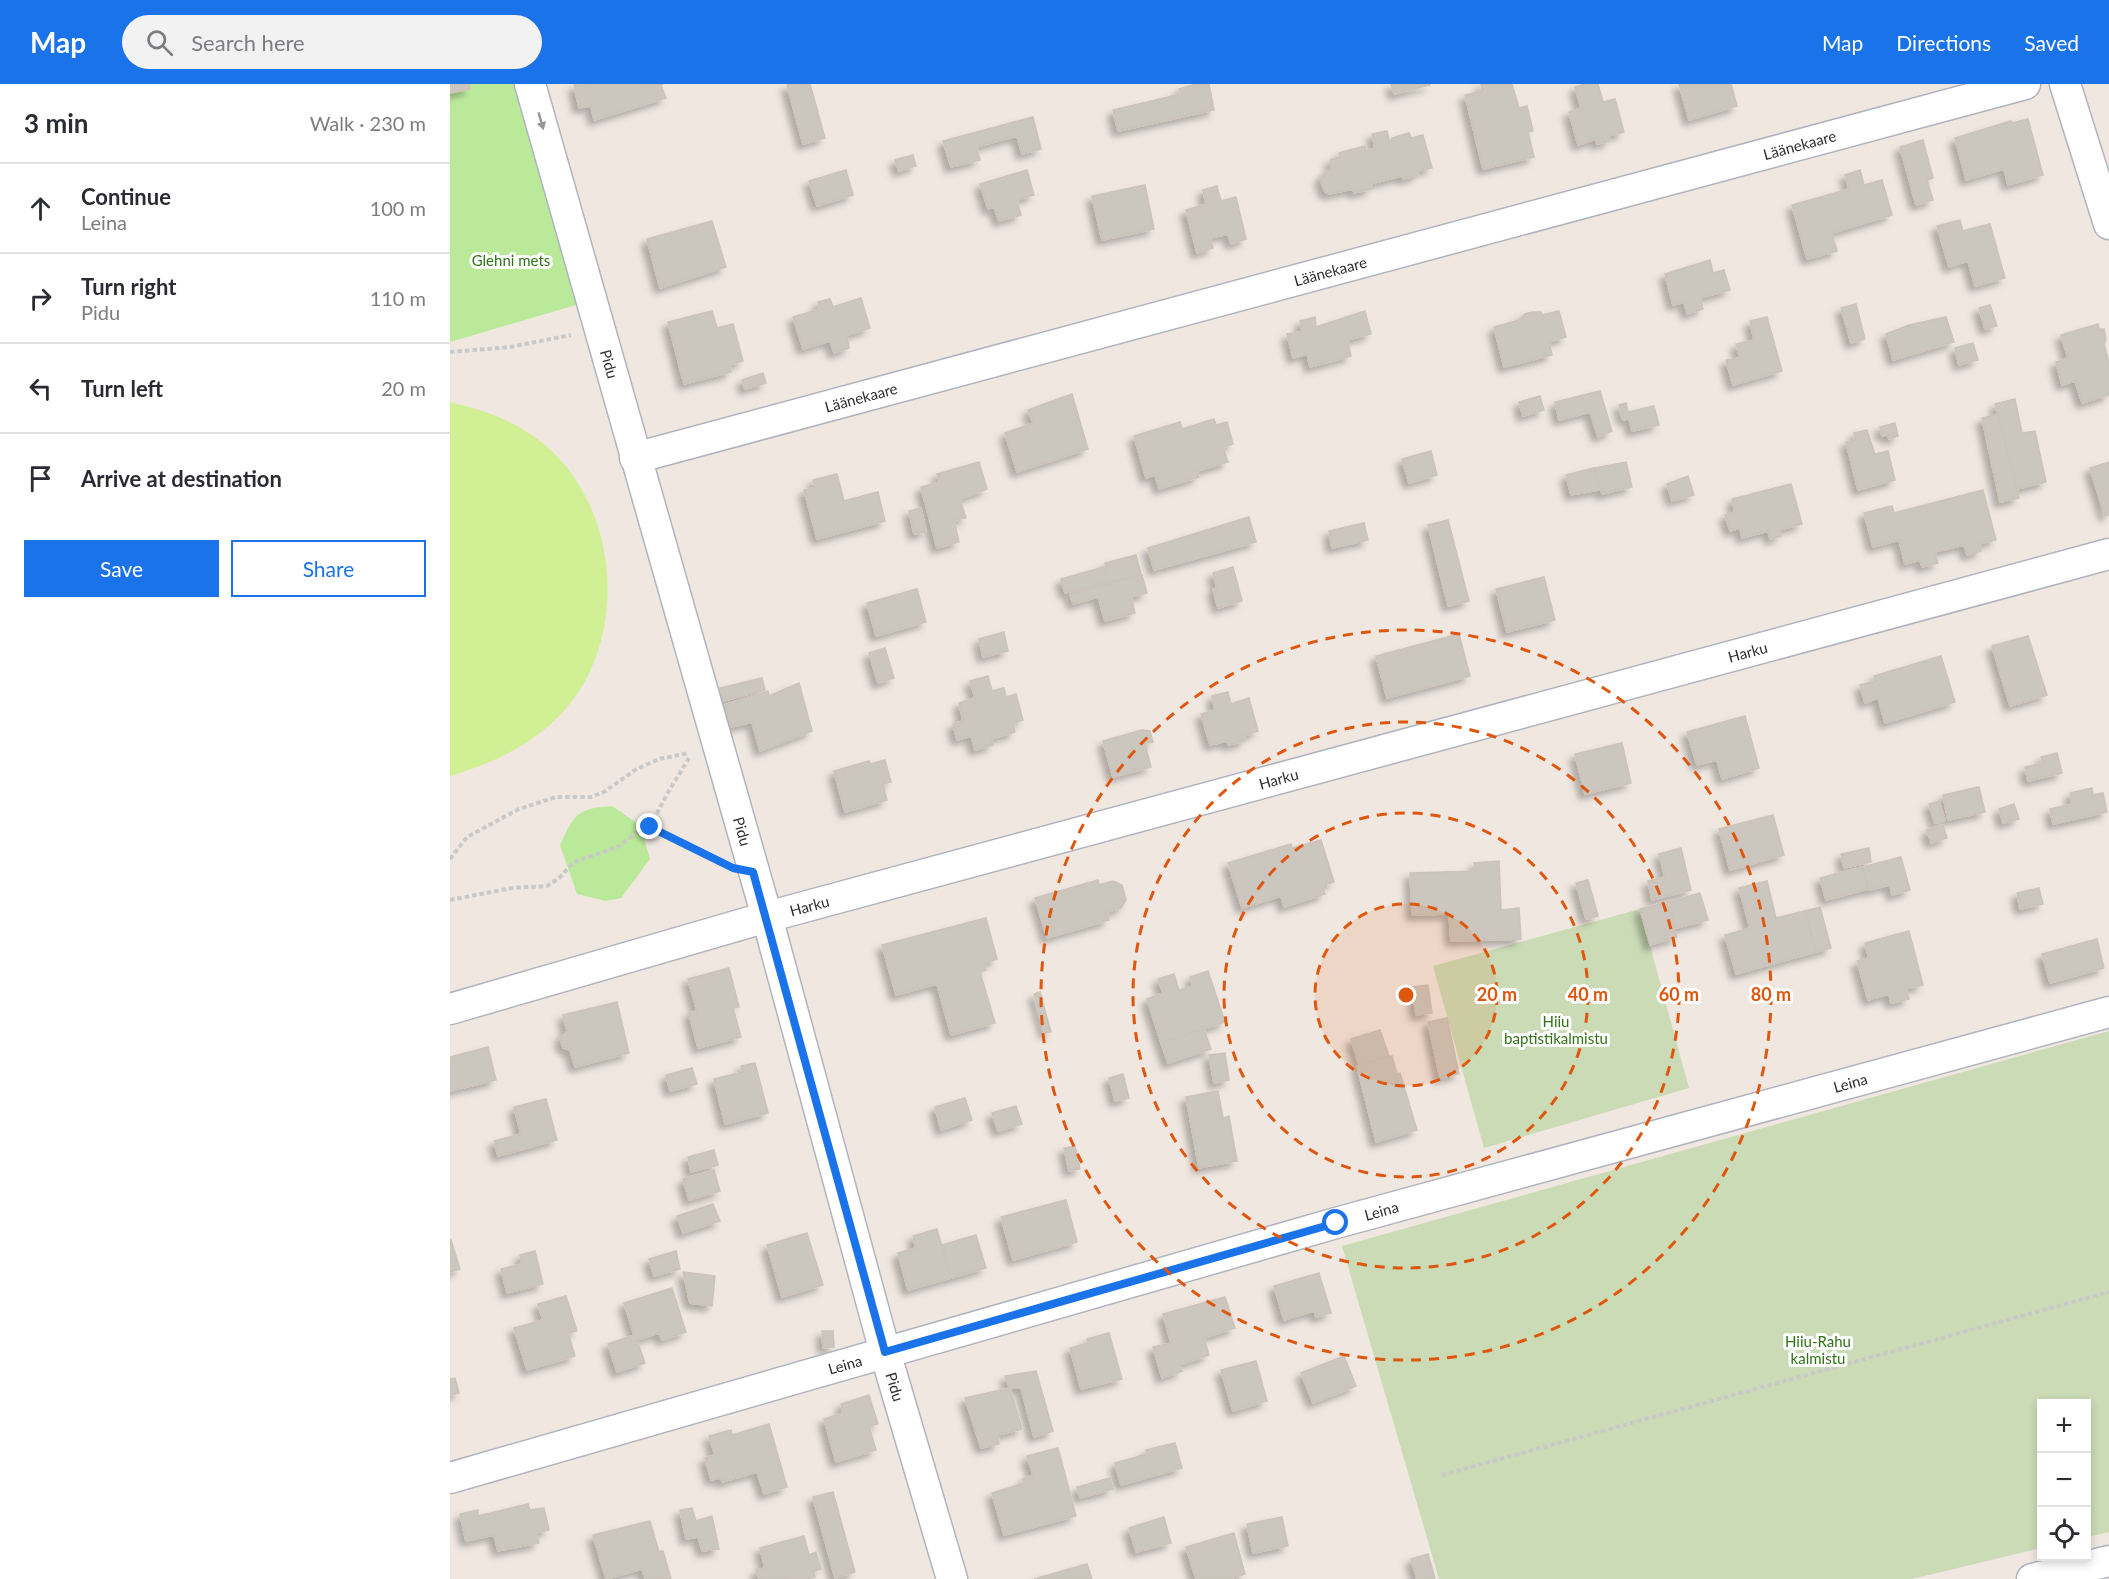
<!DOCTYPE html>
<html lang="en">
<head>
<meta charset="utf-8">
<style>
	body { margin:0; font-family:Lato,sans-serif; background:#f2f2f3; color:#2b2b33 }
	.controls { position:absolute; right:18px; bottom:18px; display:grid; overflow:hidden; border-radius:0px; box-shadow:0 3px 9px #0003 }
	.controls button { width:54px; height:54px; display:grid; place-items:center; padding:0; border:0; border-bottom:2px solid #e1e1e2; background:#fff; color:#2b2b33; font:30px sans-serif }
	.stop { position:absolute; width:18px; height:18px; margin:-14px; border:4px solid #1a73e8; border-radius:50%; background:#fff }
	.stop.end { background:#1a73e8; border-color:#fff; box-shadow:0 2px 6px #0008 }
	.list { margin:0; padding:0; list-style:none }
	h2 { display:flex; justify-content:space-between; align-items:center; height:78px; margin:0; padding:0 24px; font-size:26px }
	h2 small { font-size:20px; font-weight:400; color:#7c7c81 }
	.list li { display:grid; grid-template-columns:39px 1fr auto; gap:18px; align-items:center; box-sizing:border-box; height:90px; padding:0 24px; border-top:2px solid #e1e1e2 }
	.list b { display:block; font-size:22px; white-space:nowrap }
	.list p { margin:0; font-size:20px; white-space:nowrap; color:#7c7c81 }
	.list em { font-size:20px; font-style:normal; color:#7c7c81 }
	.actions { display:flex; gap:12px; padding:18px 24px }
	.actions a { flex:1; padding:14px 0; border:2px solid #1a73e8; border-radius:0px; text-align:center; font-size:21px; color:#1a73e8 }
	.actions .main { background:#1a73e8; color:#fff }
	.icon { flex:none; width:33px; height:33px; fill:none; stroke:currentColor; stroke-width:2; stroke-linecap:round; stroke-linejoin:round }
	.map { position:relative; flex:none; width:1659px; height:1495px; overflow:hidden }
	header { display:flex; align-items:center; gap:36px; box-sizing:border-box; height:84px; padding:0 30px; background:#1a73e8; color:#fff }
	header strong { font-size:28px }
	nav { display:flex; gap:33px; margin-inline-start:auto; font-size:21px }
	.search { width:420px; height:54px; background:#f2f2f3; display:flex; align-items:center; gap:15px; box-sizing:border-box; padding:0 21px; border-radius:33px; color:#7c7c81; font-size:22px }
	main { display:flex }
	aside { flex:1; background:#fff }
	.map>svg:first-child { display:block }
	.green { fill:#bbe99a }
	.cemetery { fill:#cbdbb6 }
	.pitch { fill:#d1f095 }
	.building { fill:#cbc6be; stroke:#ccc3b9; stroke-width:1.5; filter:url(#shadow) }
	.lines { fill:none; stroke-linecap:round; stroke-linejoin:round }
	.minor-casing { stroke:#b0b4be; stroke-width:33 }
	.path { stroke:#c9c9c9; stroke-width:4; stroke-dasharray:4.5 3; stroke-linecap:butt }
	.minor { stroke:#fff; stroke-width:30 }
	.oneway { fill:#969696 }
	.route { stroke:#1a73e8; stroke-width:8 }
	.ring { fill:none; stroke:#df570e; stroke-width:3; stroke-dasharray:10 8 }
	.labels { text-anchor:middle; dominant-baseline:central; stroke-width:6; stroke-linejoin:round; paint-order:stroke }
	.street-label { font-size:15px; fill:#2e2e2e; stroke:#fff }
	.park-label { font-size:15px; fill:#317216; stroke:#fff }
	.centre { fill:#df570e; stroke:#fff; stroke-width:3 }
	.ring-label { font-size:18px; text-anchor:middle; font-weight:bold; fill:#df570e; stroke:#fff; stroke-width:6; stroke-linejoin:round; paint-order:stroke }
</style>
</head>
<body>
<header>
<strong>Map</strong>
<div class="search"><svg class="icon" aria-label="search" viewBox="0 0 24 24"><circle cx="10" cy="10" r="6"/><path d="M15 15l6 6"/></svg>Search here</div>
<nav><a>Map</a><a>Directions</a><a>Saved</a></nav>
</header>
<main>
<aside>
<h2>3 min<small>Walk · 230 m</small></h2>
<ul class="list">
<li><svg class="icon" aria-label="ahead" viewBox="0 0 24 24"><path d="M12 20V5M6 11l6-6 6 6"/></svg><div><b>Continue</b><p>Leina</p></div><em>100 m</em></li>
<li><svg class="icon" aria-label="right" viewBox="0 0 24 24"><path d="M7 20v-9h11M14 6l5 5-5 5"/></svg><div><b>Turn right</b><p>Pidu</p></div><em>110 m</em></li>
<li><svg class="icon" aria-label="left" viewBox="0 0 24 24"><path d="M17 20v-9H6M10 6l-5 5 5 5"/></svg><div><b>Turn left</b></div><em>20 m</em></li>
<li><svg class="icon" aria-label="arrive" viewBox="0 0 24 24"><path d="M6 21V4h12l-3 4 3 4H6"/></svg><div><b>Arrive at destination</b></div></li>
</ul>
<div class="actions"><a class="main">Save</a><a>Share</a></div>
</aside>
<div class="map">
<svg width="1659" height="1495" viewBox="0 0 1659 1495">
	<defs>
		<filter id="shadow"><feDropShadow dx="-5.5" dy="5.5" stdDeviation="3" flood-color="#0004"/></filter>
	</defs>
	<rect width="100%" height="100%" fill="#f0e7e0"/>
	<g class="green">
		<polygon points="0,0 80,0 136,218 0,258"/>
		<path d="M162 722 190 741 200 775 171 814 156 817 127 810 110 761C124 731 127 724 162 722Z"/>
	</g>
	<g class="cemetery">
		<polygon points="1190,825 1239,1004 1034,1064 983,882"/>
		<polygon points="1659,947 1659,1448 1637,1453 1636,1320 1592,1320 1591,1464 1462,1495 989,1495 892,1162"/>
	</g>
	<path class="pitch" d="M0 318C29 325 55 333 80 350 170 408 184 555 110 631 80 662 41 680 0 692Z"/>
	<g class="building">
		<polygon points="0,0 19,0 20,5 0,9"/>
		<polygon points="213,0 211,1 216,14 144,36 141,22 129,24 124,1"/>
		<polygon points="360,0 375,54 353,60 337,1"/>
		<polygon points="746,0 759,0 764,26 668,47 663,26 731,10 729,5"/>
		<polygon points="941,0 980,0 980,1 944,10"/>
		<polygon points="1031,0 1062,0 1069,24 1077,22 1083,47 1078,48 1084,73 1033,85 1015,11 1032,7"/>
		<polygon points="1135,0 1148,0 1153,18 1165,15 1174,48 1158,52 1160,57 1147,60 1146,55 1128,61 1119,28 1131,24 1125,3"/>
		<polygon points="1229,0 1281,0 1287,22 1239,36"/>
		<polygon points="583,33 591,65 572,70 567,52 526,63 530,76 501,83 493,57"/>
		<polygon points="1578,35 1593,91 1558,101 1554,85 1516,96 1505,54 1561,37 1562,39"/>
		<polygon points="937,47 940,59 942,54 959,49 961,54 973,51 982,84 967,87 968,91 953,95 952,92 920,100 921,105 904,109 903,105 879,110 875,108 870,95 876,87 882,85 880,76 890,73 889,69 915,62 916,67 925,64 922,50"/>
		<polygon points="1473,56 1483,94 1477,96 1483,116 1466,121 1450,63"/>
		<polygon points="463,71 466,82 449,87 445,76"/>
		<polygon points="396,86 403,111 367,122 359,97"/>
		<polygon points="577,86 584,111 567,116 571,131 549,137 544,123 538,125 530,100"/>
		<polygon points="1410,86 1414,101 1432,96 1442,131 1382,149 1387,167 1357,175 1342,121 1399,105 1395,91"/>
		<polygon points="695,101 704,145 652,156 642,112"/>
		<polygon points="767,102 771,117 786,113 796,155 781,160 778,150 760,154 763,164 747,169 736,126 756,120 753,106"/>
		<polygon points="1510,136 1513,147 1540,140 1555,194 1525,202 1518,177 1499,183 1487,142"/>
		<polygon points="262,137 276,183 210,204 197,155"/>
		<polygon points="1260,176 1263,189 1274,186 1280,206 1250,214 1253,225 1237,230 1234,218 1223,221 1215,190"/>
		<polygon points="411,214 420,244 397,251 399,264 384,269 380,257 353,265 343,233 370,225 368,218 380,215 383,223"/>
		<polygon points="1406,220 1415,255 1401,259 1391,224"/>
		<polygon points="1540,221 1547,242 1535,245 1529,224"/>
		<polygon points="262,227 267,244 283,240 293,277 280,281 281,288 234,300 218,238"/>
		<polygon points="915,227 921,250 897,256 901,272 860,283 857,270 843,274 837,250 852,248 850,237 865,233 866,243"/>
		<polygon points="1109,227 1116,253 1099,258 1102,271 1054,283 1044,243 1069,236 1075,230 1082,228 1091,228 1092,231"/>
		<polygon points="1317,233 1332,287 1283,301 1276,276 1290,274 1286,260 1304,256 1300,237"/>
		<polygon points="1496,233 1504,258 1443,276 1436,250 1459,241"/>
		<polygon points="1648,240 1649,245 1654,245 1656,256 1654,260 1659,278 1659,311 1632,319 1625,297 1612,301 1606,278 1618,274 1611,251"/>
		<polygon points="1523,259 1528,276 1509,281 1505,264"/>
		<polygon points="313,289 316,299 295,305 292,296"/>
		<polygon points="1150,307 1162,347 1148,353 1140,328 1109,336 1105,318"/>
		<polygon points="622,310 638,365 567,388 555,349 583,339 578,326"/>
		<polygon points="1090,312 1094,326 1073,332 1069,318"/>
		<polygon points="1565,315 1572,349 1585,347 1596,398 1567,405 1545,320"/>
		<polygon points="1176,319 1178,328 1204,322 1209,341 1182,347 1179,334 1173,336 1169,321"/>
		<polygon points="1548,330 1569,414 1550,418 1532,334"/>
		<polygon points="764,335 766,341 777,338 783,360 773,363 778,378 747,387 749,393 709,405 705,391 696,394 684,352 730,338 732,345"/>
		<polygon points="1445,339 1448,352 1439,355 1438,350 1432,352 1430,343"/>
		<polygon points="1417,346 1425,370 1438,367 1445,396 1408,406 1396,358 1405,356 1404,349"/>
		<polygon points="981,367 987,391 959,399 952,375"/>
		<polygon points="529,378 537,405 510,415 516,434 504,436 509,458 487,464 471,403 490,398 487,390"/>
		<polygon points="1176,378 1182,403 1152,410 1144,384"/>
		<polygon points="1659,378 1659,431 1655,432 1640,384"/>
		<polygon points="1144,384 1149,406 1121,411 1116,391"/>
		<polygon points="387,390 394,417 428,408 435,437 367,455 354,406 364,404 363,396"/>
		<polygon points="1238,392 1244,411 1222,417 1217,400"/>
		<polygon points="1341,400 1352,440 1329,446 1331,452 1320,455 1318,447 1292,454 1290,444 1280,447 1275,431 1285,428 1282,415"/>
		<polygon points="1533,406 1546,456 1529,460 1531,467 1517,471 1514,461 1485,468 1488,479 1472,483 1470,476 1455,480 1449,456 1423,463 1414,429 1442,422 1444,429"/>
		<polygon points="471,424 476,448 464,450 459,427"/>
		<polygon points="799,433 806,458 704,486 698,464"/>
		<polygon points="998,436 1019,517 998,522 978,441"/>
		<polygon points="914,439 918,456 882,464 879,447"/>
		<polygon points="686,471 691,490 659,498 655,479"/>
		<polygon points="654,483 658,498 615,509 611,495"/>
		<polygon points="783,483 792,517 768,524 763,505 767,504 763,489"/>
		<polygon points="692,491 697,509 681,513 685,529 655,537 648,513 623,520 620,510"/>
		<polygon points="1094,493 1105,536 1057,548 1046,505"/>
		<polygon points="467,505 476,538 426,552 417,519"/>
		<polygon points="554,548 558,567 533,573 529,555"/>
		<polygon points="1009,550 1020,592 937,614 926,572"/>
		<polygon points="1578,552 1597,611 1560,622 1542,562"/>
		<polygon points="435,564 444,594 428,599 419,569"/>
		<polygon points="1491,572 1505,618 1435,639 1428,614 1415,619 1410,601 1425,597 1424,592"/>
		<polygon points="538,592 542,607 554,604 556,613 566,610 573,636 563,639 565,648 541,655 543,661 525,666 521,652 507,656 503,640 513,637 509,619 525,614 520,597"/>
		<polygon points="312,594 315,606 273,617 270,604"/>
		<polygon points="349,599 362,647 310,667 302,638 281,643 274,621 318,607 319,612"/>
		<polygon points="778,608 781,620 799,614 808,647 794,652 795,657 778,661 777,657 760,661 751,630 765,626 762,612"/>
		<polygon points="1295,632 1309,684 1272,695 1267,676 1247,681 1237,648"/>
		<polygon points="692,646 700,647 703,658 695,660 701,683 663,693 653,657"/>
		<polygon points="1172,659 1181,699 1135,710 1125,670"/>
		<polygon points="1607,669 1612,689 1578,697 1575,683 1593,679 1591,673"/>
		<polygon points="435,676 441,698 433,700 437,716 395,728 384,687 419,677 420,680"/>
		<polygon points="1529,703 1535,728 1498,736 1493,711"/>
		<polygon points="1642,704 1643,711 1653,709 1657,728 1603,740 1600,725 1622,720 1620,709"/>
		<polygon points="1489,717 1495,736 1485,739 1479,720"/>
		<polygon points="1564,720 1569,735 1553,739 1549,725"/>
		<polygon points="1323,731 1334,771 1280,786 1269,745"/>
		<polygon points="1493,741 1497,754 1481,759 1477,746"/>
		<polygon points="871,756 884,798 872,801 875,810 834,823 831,812 792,824 778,779 841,760 842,764"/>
		<polygon points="1231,764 1241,806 1202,816 1198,797 1215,793 1209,770"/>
		<polygon points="1419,764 1421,778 1394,784 1391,770"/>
		<polygon points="1451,773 1460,806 1442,811 1440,801 1419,806 1413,783"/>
		<polygon points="1049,777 1051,826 1069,824 1071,855 1001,857 999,830 962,831 960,789 1026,787 1024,779"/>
		<polygon points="1412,783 1418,805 1376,816 1370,794"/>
		<polygon points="648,796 649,801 663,797 672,801 676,816 671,824 657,828 659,836 597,854 585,814"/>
		<polygon points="1138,796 1148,832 1136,835 1126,799"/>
		<polygon points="1317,797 1326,834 1355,827 1366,868 1286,890 1275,851 1300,844 1289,804"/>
		<polygon points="1589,804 1593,820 1570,825 1567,809"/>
		<polygon points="1250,809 1258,836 1226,844 1219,818"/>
		<polygon points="1217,818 1227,853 1200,861 1190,825"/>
		<polygon points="1370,823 1381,864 1366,868 1355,827"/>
		<polygon points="536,834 547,875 534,879 536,886 530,888 545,939 501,951 487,900 446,911 432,861"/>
		<polygon points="1459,847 1473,901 1456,905 1459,915 1441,919 1439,910 1418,916 1407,877 1419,874 1415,859"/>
		<polygon points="1647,855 1654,884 1600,899 1592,870"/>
		<polygon points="279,884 289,923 283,924 291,953 248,964 239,929 247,927 238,895"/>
		<polygon points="758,887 775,938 711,959 697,915 713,909 708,895 724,890 729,906 743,902 740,893"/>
		<polygon points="978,901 982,929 966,931 962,903"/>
		<polygon points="590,908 601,948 595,949 584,910"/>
		<polygon points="167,918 179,969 125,983 120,966 113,964 110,954 117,947 113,931"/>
		<polygon points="997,934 1009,990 990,994 978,938"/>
		<polygon points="754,945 761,965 718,979 711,959"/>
		<polygon points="930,946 939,972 909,981 901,955"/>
		<polygon points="38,963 46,996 0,1007 0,973"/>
		<polygon points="775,969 779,996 764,999 759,971"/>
		<polygon points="942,972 947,990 950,989 967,1046 926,1058 907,982"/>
		<polygon points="305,979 318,1029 275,1040 264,995 293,988 291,982"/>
		<polygon points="242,984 247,1000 220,1007 216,991"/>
		<polygon points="673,990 679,1014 665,1017 659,994"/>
		<polygon points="768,1007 773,1034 779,1032 787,1077 749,1084 736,1013"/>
		<polygon points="515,1014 522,1036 491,1046 485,1023"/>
		<polygon points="96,1015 107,1056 48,1072 44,1057 71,1050 64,1023"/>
		<polygon points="566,1022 572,1040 548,1047 542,1029"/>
		<polygon points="625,1062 630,1085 619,1087 614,1064"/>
		<polygon points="264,1066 268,1081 241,1088 238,1073"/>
		<polygon points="264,1086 270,1107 239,1116 233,1095"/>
		<polygon points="616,1116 627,1158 563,1176 551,1133"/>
		<polygon points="263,1120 270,1137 233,1149 227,1132"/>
		<polygon points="487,1145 501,1194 458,1206 448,1169 466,1164 463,1152"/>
		<polygon points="357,1149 373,1201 332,1213 317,1161"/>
		<polygon points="526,1151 536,1184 501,1194 492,1161"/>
		<polygon points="1,1156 10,1185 0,1188 0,1157"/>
		<polygon points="85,1167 93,1200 57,1209 51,1185 72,1180 70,1171"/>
		<polygon points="226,1167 230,1185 204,1192 199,1175"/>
		<polygon points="233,1188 265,1192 262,1222 240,1219"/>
		<polygon points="869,1189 881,1229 866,1233 864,1227 834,1236 824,1202"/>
		<polygon points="222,1204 236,1248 212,1256 209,1249 187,1256 195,1279 167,1288 158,1260 184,1251 174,1219"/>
		<polygon points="116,1212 127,1247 118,1249 125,1272 77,1286 64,1244 93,1236 88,1220"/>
		<polygon points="775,1213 785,1244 754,1254 759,1271 729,1281 732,1287 712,1294 703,1263 721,1259 713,1230"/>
		<polygon points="372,1247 383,1247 384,1263 373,1264"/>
		<polygon points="659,1249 672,1295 631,1305 620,1264 638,1259 637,1255"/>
		<polygon points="894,1272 906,1302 863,1319 851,1289"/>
		<polygon points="806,1277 817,1317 783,1327 771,1286"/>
		<polygon points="586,1287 603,1347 584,1353 571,1304 560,1304 555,1292"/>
		<polygon points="5,1294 9,1309 0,1311 0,1295"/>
		<polygon points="560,1304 572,1345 548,1351 549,1360 531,1364 515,1314"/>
		<polygon points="419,1311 428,1340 419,1342 426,1366 386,1378 374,1335 393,1329 391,1320"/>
		<polygon points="319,1340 337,1403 314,1410 307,1388 272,1398 271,1394 261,1396 255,1374 265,1371 259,1352 281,1346 282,1351"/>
		<polygon points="725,1359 732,1384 671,1401 665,1379 697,1370 696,1366"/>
		<polygon points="608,1364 626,1432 554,1451 542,1409 574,1399 573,1395 583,1391 577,1372"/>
		<polygon points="660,1394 663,1405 630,1414 627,1403"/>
		<polygon points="383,1408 405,1488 385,1494 363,1413"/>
		<polygon points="78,1420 80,1426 94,1424 99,1446 86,1449 89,1459 48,1467 44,1451 16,1457 10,1430 28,1426 28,1432"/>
		<polygon points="242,1424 246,1437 262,1432 269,1465 252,1467 248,1453 236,1455 230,1426"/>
		<polygon points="714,1433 721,1459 686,1468 679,1444"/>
		<polygon points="832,1433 838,1462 803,1469 797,1440"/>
		<polygon points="200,1437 209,1468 213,1467 221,1495 195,1495 192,1485 156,1495 143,1451"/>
		<polygon points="784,1449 795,1490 780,1495 746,1495 736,1463"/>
		<polygon points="354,1452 359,1471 366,1468 371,1485 364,1487 365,1493 309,1495 306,1486 315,1484 310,1464"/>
		<polygon points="978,1470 985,1495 967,1495 961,1475"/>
		<polygon points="637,1480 642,1495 584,1495"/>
	</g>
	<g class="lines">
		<g class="minor-casing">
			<g id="minor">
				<path id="s1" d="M80 0 317 833 435 1268 502 1495"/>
				<polyline points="1615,0 1659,140"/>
				<path id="s2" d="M185 374 1575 0"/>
				<path id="s3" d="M0 925 317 833 1659 470"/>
				<path id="s4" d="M0 1394 886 1139 1659 928"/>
				<polyline points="1582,1495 1659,1477"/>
			</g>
		</g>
		<g class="path">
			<polyline points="0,268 60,263 121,251"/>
			<polyline points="200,743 217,710 239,674"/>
			<polyline points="0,775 17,753 69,725 106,713 141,713 154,708 185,686 209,675 239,669"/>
			<polyline points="0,816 62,804 97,802 109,794 124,778 168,763 187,748 200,743 269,777"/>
			<polyline points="992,1391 1659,1208"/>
		</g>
		<use href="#minor" class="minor"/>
	</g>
	<defs><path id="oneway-solid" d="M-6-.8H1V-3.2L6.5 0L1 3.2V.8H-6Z" transform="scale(1.5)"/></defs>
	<use class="oneway" href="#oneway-solid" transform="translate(91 37) rotate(74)"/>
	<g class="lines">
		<polyline class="route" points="200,743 283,784 303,788 435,1268 886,1139"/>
	</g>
	<circle cx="956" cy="911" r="91" fill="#df570e" fill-opacity=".12"/>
	<g class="ring">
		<circle cx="956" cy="911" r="91"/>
		<circle cx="956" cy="911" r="182"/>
		<circle cx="956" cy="911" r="273"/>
		<circle cx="956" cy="911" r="365"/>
	</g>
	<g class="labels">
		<g class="street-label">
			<text stroke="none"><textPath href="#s2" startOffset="1206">Läänekaare</textPath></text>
			<text stroke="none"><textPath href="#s2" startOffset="720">Läänekaare</textPath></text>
			<text stroke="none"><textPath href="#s1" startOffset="291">Pidu</textPath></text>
			<text stroke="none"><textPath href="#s2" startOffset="234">Läänekaare</textPath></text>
			<text stroke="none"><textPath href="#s3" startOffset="1346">Harku</textPath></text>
			<text stroke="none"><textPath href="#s3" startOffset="860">Harku</textPath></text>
			<text stroke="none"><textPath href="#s1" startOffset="777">Pidu</textPath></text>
			<text stroke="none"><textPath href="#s3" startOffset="374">Harku</textPath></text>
			<text stroke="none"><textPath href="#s4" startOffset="1455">Leina</textPath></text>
			<text stroke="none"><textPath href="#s4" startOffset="969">Leina</textPath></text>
			<text stroke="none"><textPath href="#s4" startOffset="411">Leina</textPath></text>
			<text stroke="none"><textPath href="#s1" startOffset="1353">Pidu</textPath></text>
		</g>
		<g class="park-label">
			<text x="61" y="176">Glehni mets</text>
			<text x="1106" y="937">Hiiu<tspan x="1106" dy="17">baptistikalmistu</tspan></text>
			<text x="1368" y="1257">Hiiu-Rahu<tspan x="1368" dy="17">kalmistu</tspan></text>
		</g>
	</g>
	<circle cx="956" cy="911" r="9" class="centre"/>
	<g class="ring-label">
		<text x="1047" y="917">20 m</text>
		<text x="1138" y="917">40 m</text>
		<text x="1229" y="917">60 m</text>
		<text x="1321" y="917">80 m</text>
	</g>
</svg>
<div class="controls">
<button>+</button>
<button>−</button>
<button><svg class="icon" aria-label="locate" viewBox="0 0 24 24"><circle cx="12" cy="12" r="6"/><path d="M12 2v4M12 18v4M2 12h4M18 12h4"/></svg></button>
</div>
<div class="stop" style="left:886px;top:1139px"></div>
<div class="stop end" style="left:200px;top:743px"></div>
</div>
</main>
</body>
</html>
